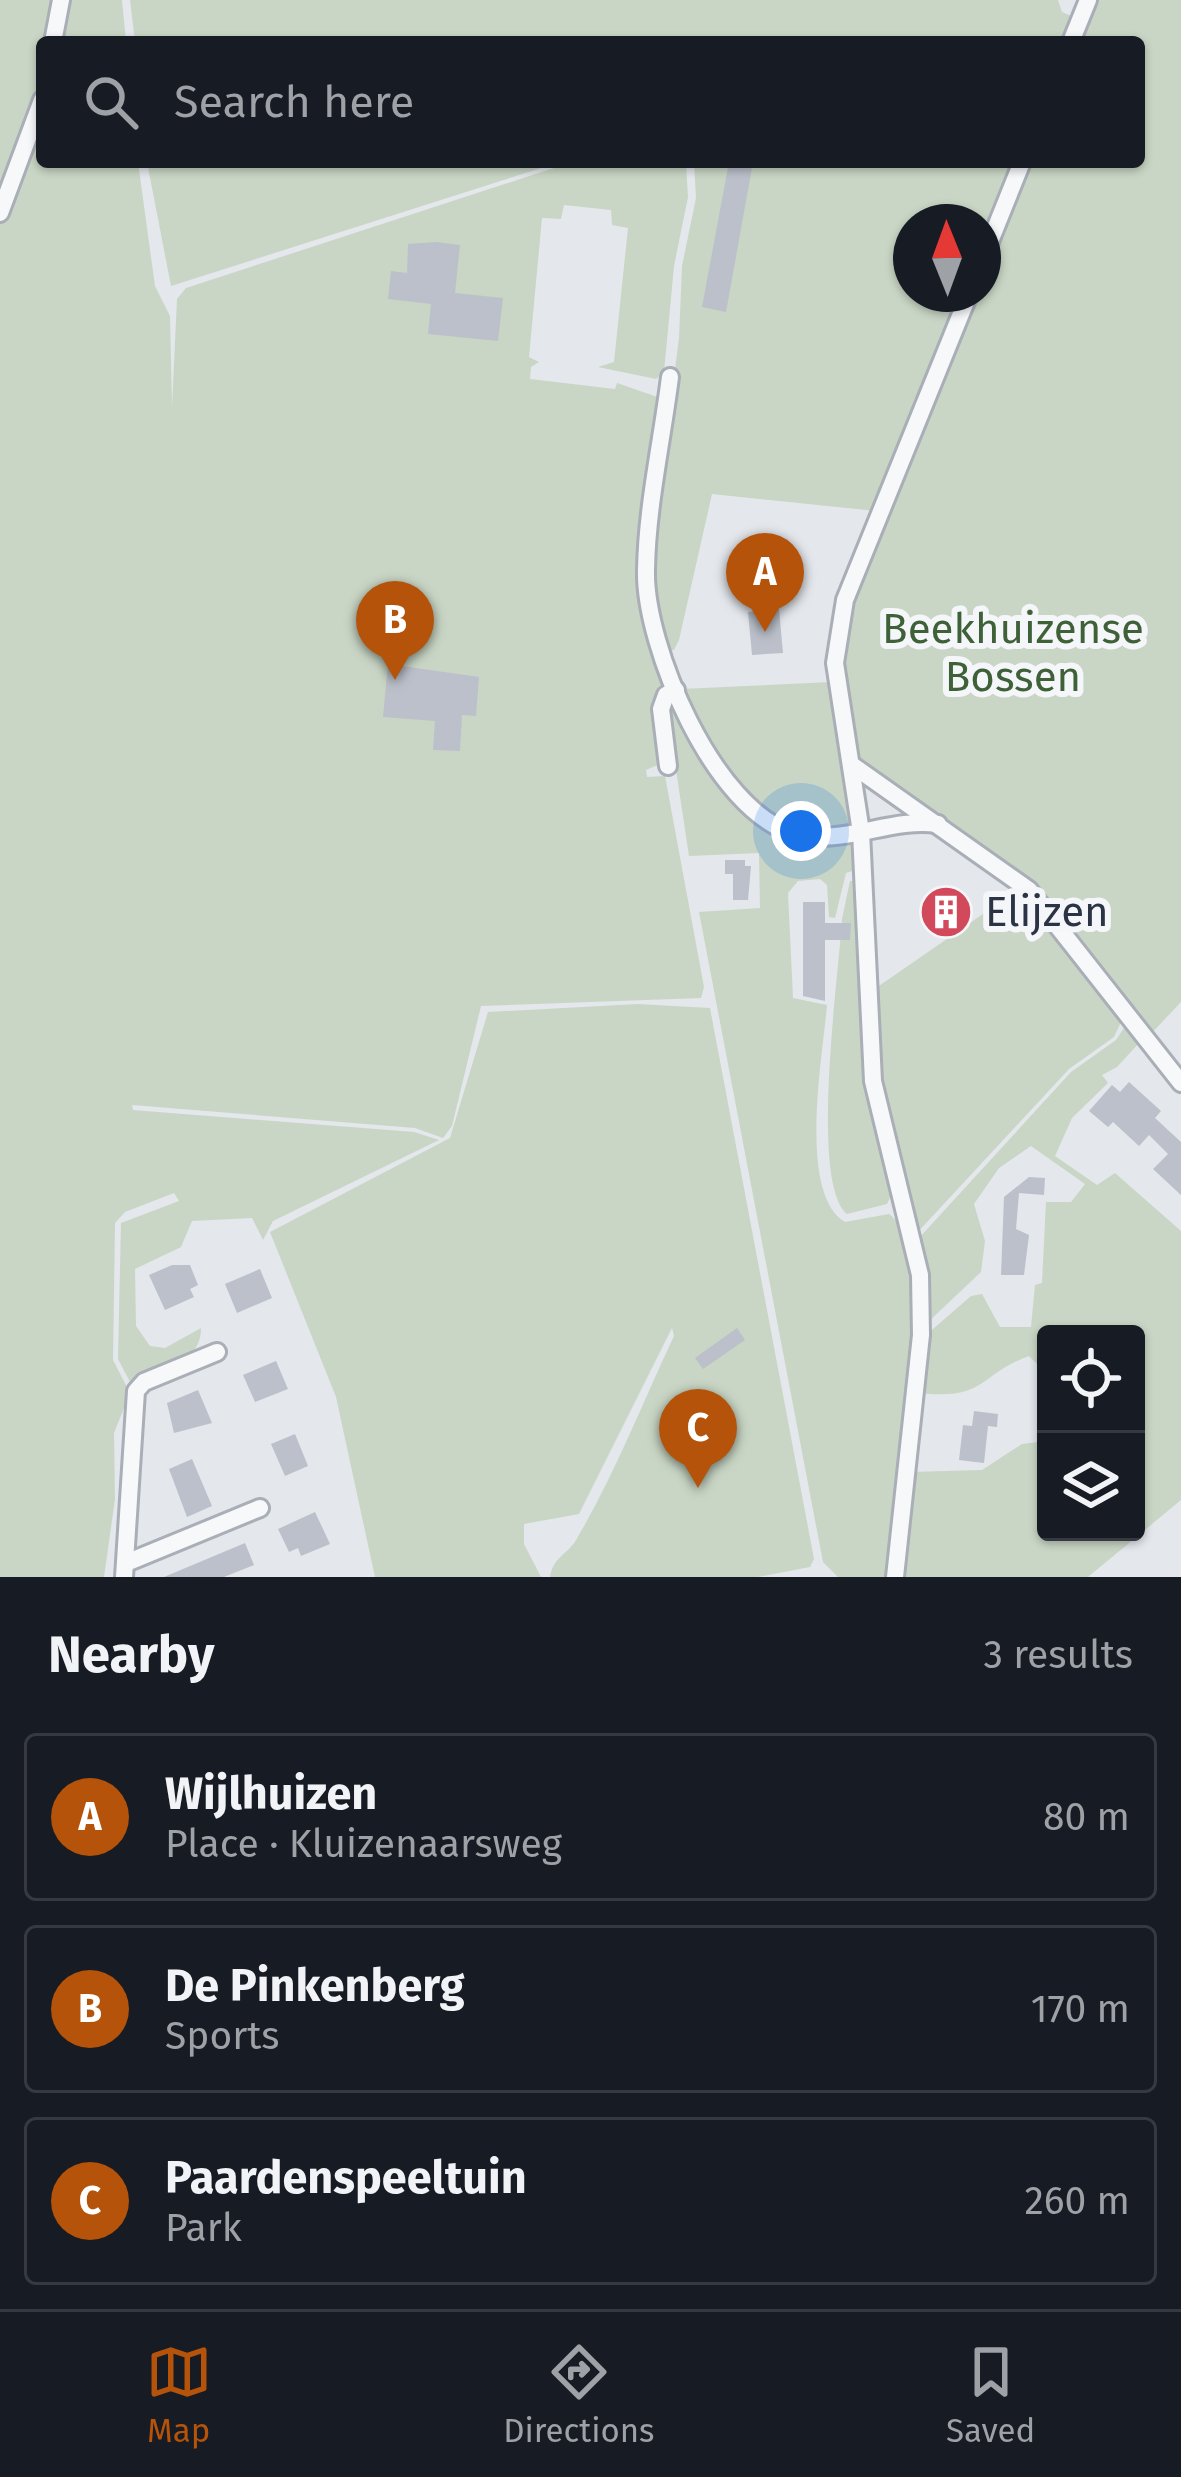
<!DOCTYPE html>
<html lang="en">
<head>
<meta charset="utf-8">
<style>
	body { margin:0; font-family:"Fira Sans",sans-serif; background:#242831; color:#f1f3f6 }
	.controls { position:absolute; right:36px; bottom:36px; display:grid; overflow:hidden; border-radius:12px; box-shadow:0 3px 9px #0004 }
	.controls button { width:108px; height:108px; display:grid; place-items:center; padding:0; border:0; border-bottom:3px solid #363941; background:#171b24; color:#f1f3f6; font:60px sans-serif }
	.compass { position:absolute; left:893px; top:204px; width:108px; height:108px; border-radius:50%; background:#171b24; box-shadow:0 3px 9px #0004; rotate:359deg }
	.you { position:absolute; left:801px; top:831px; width:42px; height:42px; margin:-30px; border:9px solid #fff; border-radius:50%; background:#1a73e8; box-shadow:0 0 0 18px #1a73e833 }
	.badge { display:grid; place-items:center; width:78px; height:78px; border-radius:50%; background:#b45309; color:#fff; font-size:39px; font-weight:700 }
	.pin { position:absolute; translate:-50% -99px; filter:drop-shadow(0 3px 6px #0008) }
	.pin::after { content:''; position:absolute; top:63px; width:42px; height:36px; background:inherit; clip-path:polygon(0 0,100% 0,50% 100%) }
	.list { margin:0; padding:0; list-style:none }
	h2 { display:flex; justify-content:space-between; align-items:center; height:156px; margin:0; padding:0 48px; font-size:51px }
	h2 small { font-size:39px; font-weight:400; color:#9ea1a6 }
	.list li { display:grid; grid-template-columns:78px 1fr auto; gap:36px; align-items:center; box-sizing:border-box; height:168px; margin:0 24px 24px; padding:0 24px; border:3px solid #363941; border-radius:12px }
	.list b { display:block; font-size:45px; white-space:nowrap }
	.list p { margin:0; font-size:39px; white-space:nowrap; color:#9ea1a6 }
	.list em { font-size:39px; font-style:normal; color:#9ea1a6 }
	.icon { flex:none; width:66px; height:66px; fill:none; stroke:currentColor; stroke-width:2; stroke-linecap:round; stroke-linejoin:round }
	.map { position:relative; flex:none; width:1181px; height:1577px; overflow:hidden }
	.search { position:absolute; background:#171b24; box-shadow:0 3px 9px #0004; left:36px; right:36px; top:36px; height:132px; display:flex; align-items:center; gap:30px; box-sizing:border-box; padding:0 42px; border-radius:12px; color:#9ea1a6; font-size:45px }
	.sheet { height:732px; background:#171b24 }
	nav { display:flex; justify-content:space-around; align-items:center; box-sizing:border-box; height:168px; border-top:3px solid #363941; background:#171b24; font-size:33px; color:#9ea1a6 }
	nav a { display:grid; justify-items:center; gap:6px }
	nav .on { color:#b45309 }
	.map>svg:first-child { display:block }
	.green { fill:#c9d6c5 }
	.building { fill:#bbc0ca }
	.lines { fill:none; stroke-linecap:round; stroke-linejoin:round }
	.street-casing { stroke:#a9aeb7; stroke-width:22 }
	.street { stroke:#f7f8fa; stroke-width:16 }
	.labels { text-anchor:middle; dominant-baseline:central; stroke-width:12; stroke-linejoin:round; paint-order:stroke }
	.park-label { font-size:42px; fill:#3f6138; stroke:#f4f6f9 }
	.poi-label { font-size:42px; fill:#2b3445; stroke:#f4f6f9; text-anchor:start }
</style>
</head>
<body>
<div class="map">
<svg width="1181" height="1577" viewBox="0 0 1181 1577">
	<rect width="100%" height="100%" fill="#e4e7ec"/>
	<g class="green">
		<polygon points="0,0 56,0 48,42 42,42 35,107 0,202"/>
		<polygon points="67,0 122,0 126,42 59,42"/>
		<polygon points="130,0 1058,0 1062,12 1076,18 1066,42 135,42"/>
		<polygon points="1094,0 1181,0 1181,1002 1148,1037 1075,937 856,756 841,652 844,624 974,294 983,294 983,271 1027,162 1139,162 1139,42 1076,42"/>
		<path d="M42 121V162H138L155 286 170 316 172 407 177 299 186 288 557 167 681 162 686 164 688 197 674 266 664 372 656 379 598 367 614 362 628 228 612 225 611 210 564 205 561 219 542 218 529 357 539 362 531 367 530 379 615 389 617 383 663 399 641 572 669 687 660 764 646 770 647 777 665 776 704 987 701 998 481 1006 452 1126 443 1138 415 1128 132 1105 133 1110 414 1132 439 1140 273 1221 263 1240 252 1218 192 1221 181 1247 135 1269 136 1326 150 1346 165 1348 201 1328C201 1365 160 1370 130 1382L118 1359 121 1223 179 1201 174 1193 125 1212 115 1223 113 1360 130 1393 114 1433 115 1499 104 1577H0V222Z"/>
		<polygon points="147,162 560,162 171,286"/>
		<polygon points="694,162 1017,162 983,248 983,222 911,222 911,294 964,294 876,511 712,494 679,640 674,650 666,651 649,572 679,338 682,266 696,198"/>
		<path d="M831 682 854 825C841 835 824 832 809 830 741 818 709 744 681 689Z"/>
		<path d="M670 697 765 824 855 840 858 869 846 873 835 918 829 917 827 885 820 879 798 881 788 893 793 998 827 1005C823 1055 797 1193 845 1222L889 1214C941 1248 896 1513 889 1577H838L823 1562 699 912 760 908 759 853 689 856 666 703Z"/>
		<path d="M850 881H861L892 1193 887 1204 847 1214C809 1182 839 975 842 919Z"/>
		<polygon points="1019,889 1122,1020 1114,1037 1069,1069 916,1234 879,1079 876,988"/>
		<path d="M638 1004 710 1008 814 1559 810 1567 758 1577H550C553 1557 567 1555 576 1540 614 1476 642 1404 674 1336L672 1328 579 1514 524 1524V1544L541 1577H375L336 1397 270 1232 450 1138 488 1012Z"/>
		<path d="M1126 1025 1140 1042 1117 1067 1102 1075 1108 1083 1072 1118 1055 1156 1097 1185 1115 1173 1181 1231V1500L1088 1577H902L911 1472 982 1470 1022 1444 1046 1441V1532H1136V1334H1046V1373L1029 1356C977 1375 988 1400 919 1393L926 1335 971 1296 982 1294 1000 1327H1031L1035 1285 1042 1283 1046 1202H1071L1085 1184 1031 1146 999 1168 974 1204 985 1241 981 1272 927 1323 919 1238 1071 1072 1116 1040Z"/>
	</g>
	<g class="building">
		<polygon points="729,162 753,162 726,312 702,307"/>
		<polygon points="436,242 460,245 455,293 503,298 498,341 428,334 431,304 388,299 391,271 407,273 408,244"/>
		<polygon points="779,609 783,653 752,655 748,612"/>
		<polygon points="388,664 479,677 476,716 462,715 460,751 433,750 435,721 383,717"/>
		<polygon points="725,860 745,860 745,866 751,866 748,900 733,900 733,874 725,874"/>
		<polygon points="803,902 825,902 825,923 851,923 850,940 825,940 825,1001 803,996"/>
		<polygon points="1129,1082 1161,1111 1155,1118 1181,1142 1181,1195 1153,1169 1168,1154 1149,1135 1139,1146 1113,1122 1108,1127 1089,1111 1112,1085 1120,1092"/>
		<polygon points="1029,1177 1045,1178 1044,1195 1019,1193 1016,1229 1029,1235 1024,1275 1001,1275 1004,1197"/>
		<polygon points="172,1265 190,1265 198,1285 190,1289 194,1297 165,1310 149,1275"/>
		<polygon points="260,1269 272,1298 237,1313 225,1284"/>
		<polygon points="737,1328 745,1340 703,1369 695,1358"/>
		<polygon points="276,1361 288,1389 255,1402 243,1375"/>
		<polygon points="198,1390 212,1423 174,1433 167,1403"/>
		<polygon points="974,1411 998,1414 997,1427 988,1426 984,1463 959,1460 963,1425 972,1426"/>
		<polygon points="295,1434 308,1466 285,1476 271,1444"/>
		<polygon points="192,1459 212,1506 187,1517 169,1469"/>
		<polygon points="315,1512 330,1544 301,1556 298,1548 289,1552 278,1529"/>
		<polygon points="245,1543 254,1565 224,1577 164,1577"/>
	</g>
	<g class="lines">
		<g class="street-casing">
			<g id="street">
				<polyline points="53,42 61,0"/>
				<polyline points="1071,42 1088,0"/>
				<polyline points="0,213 42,100"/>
				<polyline points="983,259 1022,162"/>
				<path d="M670 377C662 441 647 506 646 570 644 645 714 811 793 833 843 847 889 817 938 824"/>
				<polyline points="852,765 1029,890 1181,1083"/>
				<polyline points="668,766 661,709 666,695 676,690"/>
				<polyline points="126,1563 260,1508"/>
				<polyline points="124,1577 136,1391 144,1382 217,1352"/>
				<polyline points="895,1577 921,1335 920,1275 873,1081 861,832 835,663 845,600 969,294"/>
			</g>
		</g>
		<use href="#street" class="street"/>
	</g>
	<defs>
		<g id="building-disc" transform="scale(2.7)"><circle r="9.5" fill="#d1495b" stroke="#f4f6f9"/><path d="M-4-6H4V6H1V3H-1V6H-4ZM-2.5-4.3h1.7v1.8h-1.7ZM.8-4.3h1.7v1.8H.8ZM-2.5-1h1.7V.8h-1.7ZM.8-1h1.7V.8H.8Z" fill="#fff"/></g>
	</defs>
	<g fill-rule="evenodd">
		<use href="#building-disc" x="946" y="912"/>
	</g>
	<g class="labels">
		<g class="park-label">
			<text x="1013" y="629">Beekhuizense<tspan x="1013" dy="48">Bossen</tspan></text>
		</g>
		<g class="poi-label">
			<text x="985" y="912">Elijzen</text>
		</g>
	</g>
</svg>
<div class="controls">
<button><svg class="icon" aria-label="locate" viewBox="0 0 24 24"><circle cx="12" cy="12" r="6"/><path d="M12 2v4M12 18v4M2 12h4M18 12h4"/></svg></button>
<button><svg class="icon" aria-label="layers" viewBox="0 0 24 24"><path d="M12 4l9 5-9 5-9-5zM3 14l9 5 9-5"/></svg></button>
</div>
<svg class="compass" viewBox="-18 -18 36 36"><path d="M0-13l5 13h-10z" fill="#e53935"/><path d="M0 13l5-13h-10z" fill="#9ea1a6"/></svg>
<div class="you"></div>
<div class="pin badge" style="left:765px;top:632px">A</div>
<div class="pin badge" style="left:395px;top:680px">B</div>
<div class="pin badge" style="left:698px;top:1488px">C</div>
<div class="search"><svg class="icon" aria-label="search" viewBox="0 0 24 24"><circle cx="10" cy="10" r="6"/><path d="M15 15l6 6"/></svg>Search here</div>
</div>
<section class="sheet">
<h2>Nearby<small>3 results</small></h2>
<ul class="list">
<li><span class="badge">A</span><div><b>Wijlhuizen</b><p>Place · Kluizenaarsweg</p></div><em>80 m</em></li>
<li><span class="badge">B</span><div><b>De Pinkenberg</b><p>Sports</p></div><em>170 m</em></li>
<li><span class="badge">C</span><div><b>Paardenspeeltuin</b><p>Park</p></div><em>260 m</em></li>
</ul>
</section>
<nav>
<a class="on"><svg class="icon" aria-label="map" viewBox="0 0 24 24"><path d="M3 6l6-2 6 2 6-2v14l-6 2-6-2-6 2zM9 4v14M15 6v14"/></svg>Map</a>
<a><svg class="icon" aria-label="directions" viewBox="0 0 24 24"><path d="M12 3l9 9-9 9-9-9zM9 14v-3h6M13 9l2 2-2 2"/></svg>Directions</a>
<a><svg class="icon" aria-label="saved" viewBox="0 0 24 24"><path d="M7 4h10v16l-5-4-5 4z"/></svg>Saved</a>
</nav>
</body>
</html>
